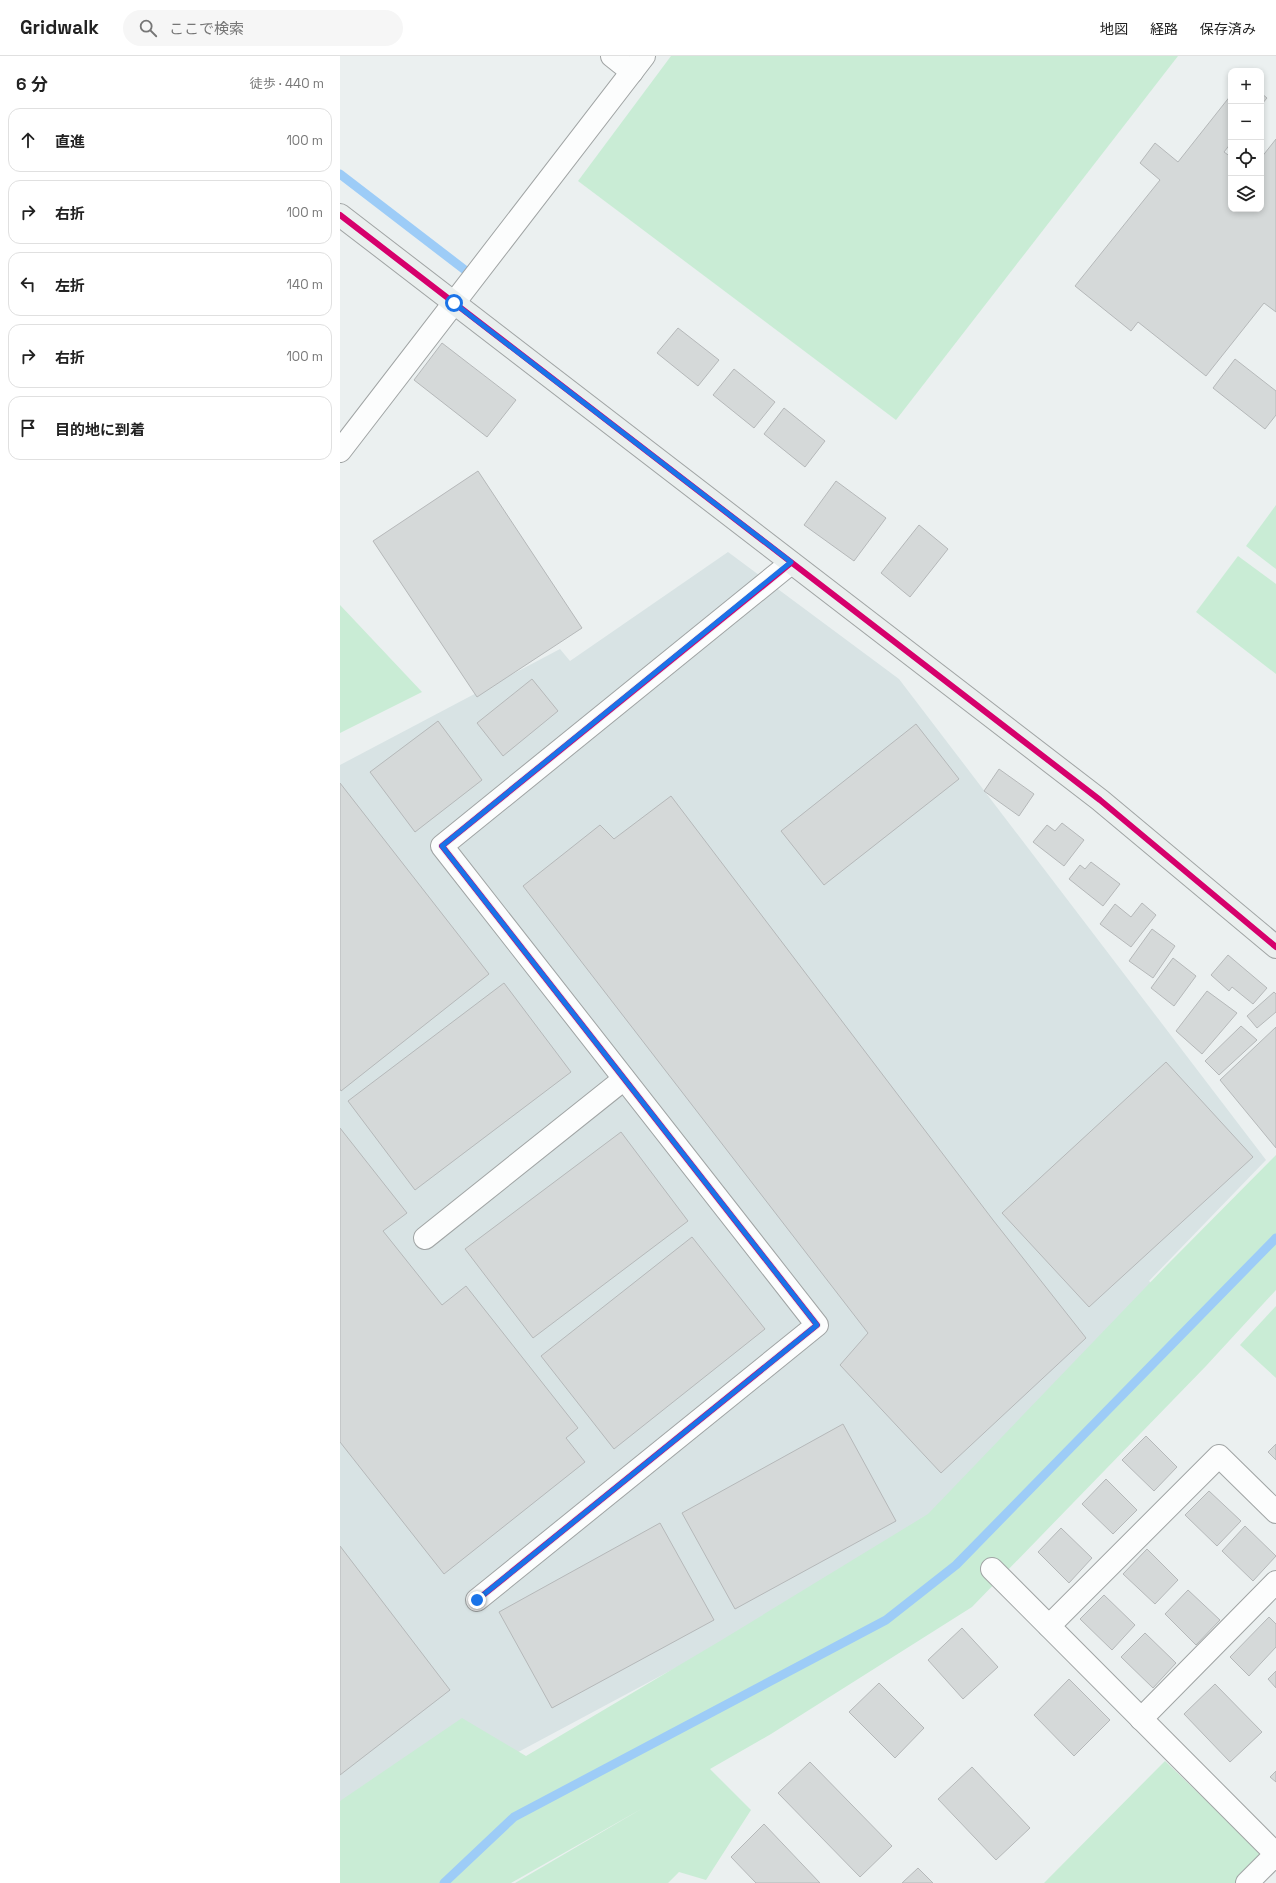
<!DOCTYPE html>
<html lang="ja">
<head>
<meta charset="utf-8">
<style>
	body { margin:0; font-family:"Space Grotesk","Noto Sans JP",sans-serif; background:#f6f6f6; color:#222 }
	.controls { position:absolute; right:12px; top:12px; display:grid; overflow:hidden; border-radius:8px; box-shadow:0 2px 6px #0003 }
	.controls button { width:36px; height:36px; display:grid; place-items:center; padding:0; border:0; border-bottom:1px solid #e0e0e0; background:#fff; color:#222; font:20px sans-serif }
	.stop { position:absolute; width:12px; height:12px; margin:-9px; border:3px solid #1a73e8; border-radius:50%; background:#fff }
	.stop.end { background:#1a73e8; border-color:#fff; box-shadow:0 1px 4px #0008 }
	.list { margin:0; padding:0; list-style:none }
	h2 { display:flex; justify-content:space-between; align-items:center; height:52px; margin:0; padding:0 16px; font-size:17px }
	h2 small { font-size:13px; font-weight:400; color:#767676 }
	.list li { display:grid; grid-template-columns:26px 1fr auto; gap:12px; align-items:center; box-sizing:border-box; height:64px; margin:0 8px 8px; padding:0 8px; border:1px solid #e0e0e0; border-radius:12px }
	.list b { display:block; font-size:15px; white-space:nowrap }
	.list em { font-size:13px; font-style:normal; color:#767676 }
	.icon { flex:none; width:22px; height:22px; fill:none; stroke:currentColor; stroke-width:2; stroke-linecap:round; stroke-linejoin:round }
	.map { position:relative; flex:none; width:936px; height:1827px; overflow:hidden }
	header { display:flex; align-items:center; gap:24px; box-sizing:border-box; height:56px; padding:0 20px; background:#fff; border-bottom:1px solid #e0e0e0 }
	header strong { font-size:19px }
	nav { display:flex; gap:22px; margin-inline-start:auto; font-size:14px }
	.search { width:280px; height:36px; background:#f6f6f6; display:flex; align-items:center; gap:10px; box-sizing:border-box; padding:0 14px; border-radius:22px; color:#767676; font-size:15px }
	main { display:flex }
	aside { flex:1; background:#fff }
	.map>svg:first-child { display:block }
	.built { fill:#d8e3e4 }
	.green { fill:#c9ecd5 }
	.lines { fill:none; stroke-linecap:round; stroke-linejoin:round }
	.stream { stroke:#9dccf7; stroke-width:9 }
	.building { fill:#d5d9d9; stroke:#b5b8b9 }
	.street-casing { stroke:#a0a4a4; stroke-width:24 }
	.secondary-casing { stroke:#a0a4a4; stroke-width:24 }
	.street { stroke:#fcfdfd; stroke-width:22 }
	.secondary { stroke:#eaefee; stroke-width:22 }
	.cycleway-casing { stroke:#e9f2f2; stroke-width:8 }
	.cycleway { stroke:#d6006c; stroke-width:6 }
	.route { stroke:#1a73e8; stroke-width:5 }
</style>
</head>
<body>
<header>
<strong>Gridwalk</strong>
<div class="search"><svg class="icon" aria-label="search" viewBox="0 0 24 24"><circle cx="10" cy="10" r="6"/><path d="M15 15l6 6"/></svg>ここで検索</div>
<nav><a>地図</a><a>経路</a><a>保存済み</a></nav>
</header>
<main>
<aside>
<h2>6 分<small>徒歩 · 440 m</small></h2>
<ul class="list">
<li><svg class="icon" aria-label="ahead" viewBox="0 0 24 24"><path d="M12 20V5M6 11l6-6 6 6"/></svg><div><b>直進</b></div><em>100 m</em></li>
<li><svg class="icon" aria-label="right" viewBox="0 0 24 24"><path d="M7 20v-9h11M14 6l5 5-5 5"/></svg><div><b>右折</b></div><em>100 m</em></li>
<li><svg class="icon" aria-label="left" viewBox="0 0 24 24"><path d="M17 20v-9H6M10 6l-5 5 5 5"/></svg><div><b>左折</b></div><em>140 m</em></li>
<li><svg class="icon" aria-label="right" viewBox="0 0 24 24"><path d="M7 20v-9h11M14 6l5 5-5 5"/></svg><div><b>右折</b></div><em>100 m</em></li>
<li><svg class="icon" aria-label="arrive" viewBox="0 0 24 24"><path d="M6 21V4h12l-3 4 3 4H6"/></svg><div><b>目的地に到着</b></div></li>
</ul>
</aside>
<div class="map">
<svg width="936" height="1827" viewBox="0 0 936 1827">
	<rect width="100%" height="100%" fill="#ebf0f0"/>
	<polygon class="built" points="388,496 559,623 926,1104 809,1225 816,1231 602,1456 498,1525 137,1718 0,1827 0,709 220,593 230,605"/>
	<g class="green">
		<polygon points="331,0 838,0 556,364 238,125"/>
		<polygon points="936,449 936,513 906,490"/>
		<polygon points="898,500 936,528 936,618 856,556"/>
		<polygon points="0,549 82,636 0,677"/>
		<polygon points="936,1099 936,1234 866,1310 632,1551 431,1678 370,1713 411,1754 366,1824 339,1816 328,1827 175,1827 303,1752 171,1827 0,1827 0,1745 122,1662 186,1700 380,1585 588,1458 827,1209"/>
		<polygon points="936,1250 936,1322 900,1289"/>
		<polygon points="825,1705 924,1800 899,1827 704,1827"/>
	</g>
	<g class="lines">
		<g class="stream">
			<polyline points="0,118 134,221"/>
			<polyline points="104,1827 174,1761 546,1564 616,1509 936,1182"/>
		</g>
	</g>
	<g class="building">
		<polygon points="921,37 927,42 921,49"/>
		<polygon points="891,39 891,87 884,96 891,101 891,153 921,153 921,102 936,83 936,256 924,247 866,320 798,266 791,275 735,230 820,124 800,107 815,87 838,106"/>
		<polygon points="338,272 379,304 358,330 317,297"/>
		<polygon points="102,287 176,344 147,381 74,324"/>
		<polygon points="895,303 936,335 936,359 925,373 873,332"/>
		<polygon points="394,313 435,346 414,372 373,339"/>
		<polygon points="444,352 485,385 465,411 424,378"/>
		<polygon points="138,415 242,572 137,641 33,485"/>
		<polygon points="496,425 546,462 514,505 464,469"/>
		<polygon points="579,469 608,493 570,541 541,517"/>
		<polygon points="192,623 218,655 163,700 137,667"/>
		<polygon points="98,665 142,724 75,776 30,716"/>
		<polygon points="576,668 619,723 484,829 441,775"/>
		<polygon points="659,713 694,738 679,760 644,735"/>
		<polygon points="0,727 149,918 1,1035 0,1033"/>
		<polygon points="331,740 653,1164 746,1282 601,1417 500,1309 528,1277 183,830 260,769 274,783"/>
		<polygon points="722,767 744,784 724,810 693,786 707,769 715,775"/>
		<polygon points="751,806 780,828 763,850 729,823 740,809 745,813"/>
		<polygon points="802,847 816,859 791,891 760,868 775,848 791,861"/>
		<polygon points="812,873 835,890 813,922 789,905"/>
		<polygon points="888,899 927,932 913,948 892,931 889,935 871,919"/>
		<polygon points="833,902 856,920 834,950 811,932"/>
		<polygon points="164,927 231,1016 75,1134 8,1045"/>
		<polygon points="867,935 897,957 862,998 836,975"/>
		<polygon points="934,936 936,938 936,956 917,972 907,960"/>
		<polygon points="901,970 917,984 879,1019 865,1005"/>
		<polygon points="936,971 936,1092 880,1024"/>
		<polygon points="826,1006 913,1101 749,1251 662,1157"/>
		<polygon points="0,1072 67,1157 43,1175 102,1249 126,1230 238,1372 226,1382 245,1406 104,1518 0,1386"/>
		<polygon points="281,1076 348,1165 193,1282 125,1193"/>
		<polygon points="352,1181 425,1273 274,1393 201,1300"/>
		<polygon points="503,1368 556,1465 395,1553 342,1457"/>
		<polygon points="806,1380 837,1411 814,1435 782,1404"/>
		<polygon points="936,1388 936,1404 928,1396"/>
		<polygon points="766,1423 797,1454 773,1478 742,1448"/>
		<polygon points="869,1435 901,1465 877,1490 845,1459"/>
		<polygon points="320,1467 374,1564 212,1652 159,1556"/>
		<polygon points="905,1470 936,1500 913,1525 882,1495"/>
		<polygon points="721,1472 752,1502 729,1527 698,1496"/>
		<polygon points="0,1490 110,1634 0,1719"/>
		<polygon points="807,1493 838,1524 815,1548 783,1518"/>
		<polygon points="848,1534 880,1564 856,1589 825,1558"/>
		<polygon points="764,1539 795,1569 772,1594 740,1563"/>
		<polygon points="929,1561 936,1568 936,1591 909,1620 890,1601"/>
		<polygon points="622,1572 658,1611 623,1643 588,1604"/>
		<polygon points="805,1577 836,1607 813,1632 781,1601"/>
		<polygon points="936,1615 936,1632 928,1623"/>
		<polygon points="729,1623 770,1664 734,1700 694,1659"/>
		<polygon points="539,1627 584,1672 555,1702 509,1656"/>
		<polygon points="875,1628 922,1676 890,1706 844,1658"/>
		<polygon points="470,1706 552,1790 520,1821 438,1737"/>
		<polygon points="632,1711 690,1772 656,1804 598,1743"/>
		<polygon points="936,1715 936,1726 930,1721"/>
		<polygon points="424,1768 480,1827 416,1827 391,1801"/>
		<polygon points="578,1812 593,1827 562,1827"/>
	</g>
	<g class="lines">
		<g class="street-casing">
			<g id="street">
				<polyline points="272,0 292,16"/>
				<polyline points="0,395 304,0"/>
				<polyline points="85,1182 284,1023"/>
				<polyline points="652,1513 936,1798"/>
				<polyline points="137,1544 477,1269 102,790 451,507"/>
				<polyline points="709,1570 879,1400 936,1456"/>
				<polyline points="801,1663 936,1526"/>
				<polyline points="907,1827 936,1798"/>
			</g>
		</g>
		<g class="secondary-casing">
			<polyline id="secondary" points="0,159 760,744 936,891"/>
		</g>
		<use href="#street" class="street"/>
		<use href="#secondary" class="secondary"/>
		<g class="cycleway-casing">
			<g id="cycleway">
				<polyline points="0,159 760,744 936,891"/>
				<polyline points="137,1544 477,1269 102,790 451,507"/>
			</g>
		</g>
		<use href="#cycleway" class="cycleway"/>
	</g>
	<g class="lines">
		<polyline class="route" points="114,247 451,506 102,790 477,1269 137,1544"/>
	</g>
</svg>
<div class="controls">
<button>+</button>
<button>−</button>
<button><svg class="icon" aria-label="locate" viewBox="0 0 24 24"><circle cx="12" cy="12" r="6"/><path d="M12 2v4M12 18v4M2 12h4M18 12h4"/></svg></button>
<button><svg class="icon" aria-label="layers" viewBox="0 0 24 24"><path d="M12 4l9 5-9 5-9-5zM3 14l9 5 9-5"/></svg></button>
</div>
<div class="stop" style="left:114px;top:247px"></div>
<div class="stop end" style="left:137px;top:1544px"></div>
</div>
</main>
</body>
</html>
